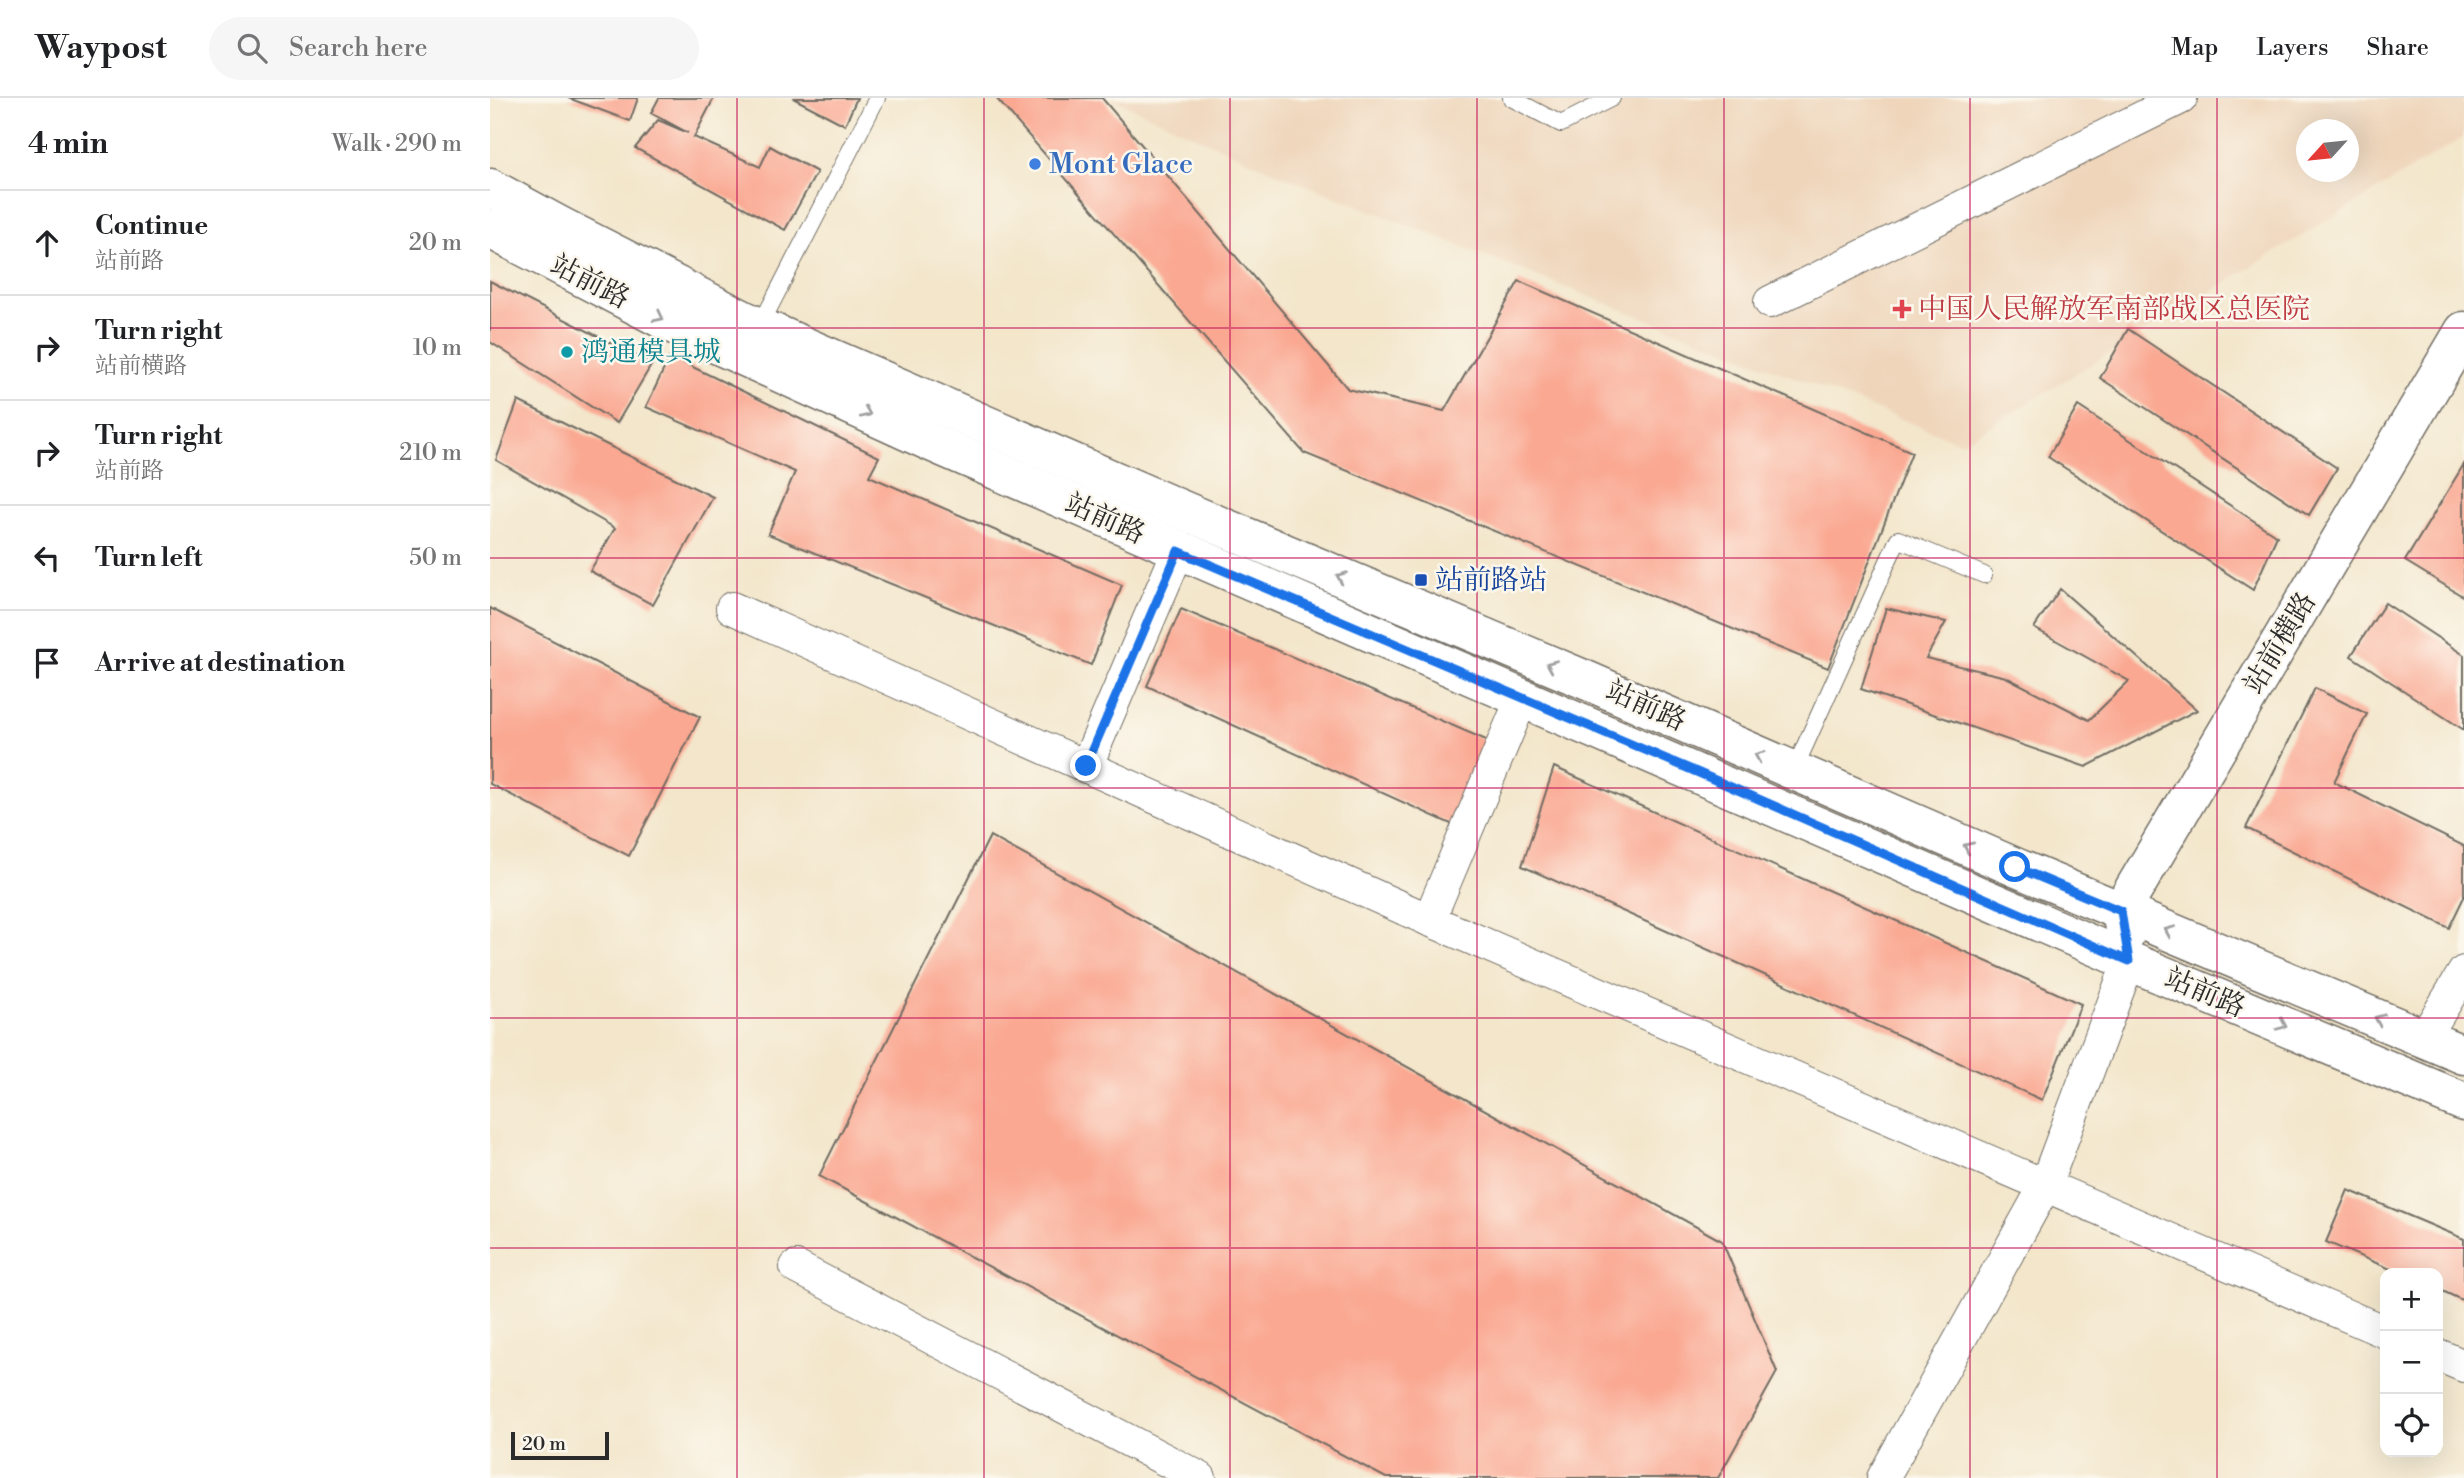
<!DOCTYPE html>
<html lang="en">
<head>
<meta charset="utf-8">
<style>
	body { margin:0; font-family:"Libre Bodoni","Noto Serif SC",serif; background:#f6f6f6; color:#202124 }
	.controls { position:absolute; right:21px; bottom:21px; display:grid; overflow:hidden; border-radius:14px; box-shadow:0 7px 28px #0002 }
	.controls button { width:63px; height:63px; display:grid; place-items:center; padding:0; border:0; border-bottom:2px solid #e0e0e0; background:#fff; color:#202124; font:35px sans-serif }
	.compass { position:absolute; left:1806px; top:21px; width:63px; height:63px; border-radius:50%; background:#fff; box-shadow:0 7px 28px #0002; rotate:243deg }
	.scale { position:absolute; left:21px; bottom:18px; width:98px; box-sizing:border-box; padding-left:7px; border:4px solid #2b2b2b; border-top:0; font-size:19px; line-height:24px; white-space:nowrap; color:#2b2b2b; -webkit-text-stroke:5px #fbf7ec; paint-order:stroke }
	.stop { position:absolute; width:21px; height:21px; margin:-16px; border:5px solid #1a73e8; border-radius:50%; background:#fff }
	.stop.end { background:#1a73e8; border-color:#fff; box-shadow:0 2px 7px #0008 }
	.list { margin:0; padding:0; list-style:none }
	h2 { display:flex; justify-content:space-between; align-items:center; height:91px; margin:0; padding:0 28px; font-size:30px }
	h2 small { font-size:23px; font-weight:400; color:#757577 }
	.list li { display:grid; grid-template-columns:46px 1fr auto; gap:21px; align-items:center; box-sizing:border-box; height:105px; padding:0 28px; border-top:2px solid #e0e0e0 }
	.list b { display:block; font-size:26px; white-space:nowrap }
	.list p { margin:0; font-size:23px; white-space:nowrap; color:#757577 }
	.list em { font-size:23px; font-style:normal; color:#757577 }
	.icon { flex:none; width:38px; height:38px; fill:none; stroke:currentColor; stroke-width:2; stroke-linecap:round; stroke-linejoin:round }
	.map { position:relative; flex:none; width:1974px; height:1380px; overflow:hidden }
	header { display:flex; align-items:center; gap:42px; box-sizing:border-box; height:98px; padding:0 35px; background:#fff; border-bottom:2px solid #e0e0e0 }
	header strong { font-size:33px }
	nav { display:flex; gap:38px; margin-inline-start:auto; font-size:24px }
	.search { width:490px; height:63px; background:#f6f6f6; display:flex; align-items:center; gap:18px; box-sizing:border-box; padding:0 24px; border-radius:38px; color:#757577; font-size:26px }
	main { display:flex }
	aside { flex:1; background:#fff }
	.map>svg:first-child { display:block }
	.built { fill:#efd6bb; fill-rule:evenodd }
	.building { fill:#faa892 }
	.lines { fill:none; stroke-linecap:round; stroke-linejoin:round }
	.service-casing { stroke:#716c63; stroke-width:18 }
	.minor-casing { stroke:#716c63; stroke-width:34 }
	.tertiary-casing { stroke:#716c63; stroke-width:41 }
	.service { stroke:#fff; stroke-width:16 }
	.minor { stroke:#fff; stroke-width:32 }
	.tertiary { stroke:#fff; stroke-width:38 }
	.oneway { stroke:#a0a0a0 }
	.route { stroke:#1a73e8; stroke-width:9 }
	.grid { fill:none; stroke:#c2185b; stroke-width:2; stroke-opacity:0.55 }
	.shop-dot { fill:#3f7fe0; stroke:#fbf7ec; stroke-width:2.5 }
	.health-dot { fill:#e0444e; stroke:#fbf7ec; stroke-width:2.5 }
	.culture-dot { fill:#0f9aa8; stroke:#fbf7ec; stroke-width:2.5 }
	.transit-dot { fill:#1a4fb4; stroke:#fbf7ec; stroke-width:2.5 }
	.labels { text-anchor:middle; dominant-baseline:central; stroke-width:5; stroke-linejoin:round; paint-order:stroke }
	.shop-label { font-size:28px; fill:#366cbe; stroke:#fbf7ec; text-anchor:start }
	.street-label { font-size:28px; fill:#2b2b2b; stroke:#fbf7ec }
	.health-label { font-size:28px; fill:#be3a42; stroke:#fbf7ec; text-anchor:start }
	.culture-label { font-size:28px; fill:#0d838f; stroke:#fbf7ec; text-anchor:start }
	.transit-label { font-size:28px; fill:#164399; stroke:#fbf7ec; text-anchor:start }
</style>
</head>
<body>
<header>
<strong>Waypost</strong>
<div class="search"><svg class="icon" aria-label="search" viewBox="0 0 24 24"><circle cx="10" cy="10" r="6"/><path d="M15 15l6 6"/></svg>Search here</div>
<nav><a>Map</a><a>Layers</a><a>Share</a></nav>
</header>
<main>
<aside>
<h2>4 min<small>Walk · 290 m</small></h2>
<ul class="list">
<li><svg class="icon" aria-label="ahead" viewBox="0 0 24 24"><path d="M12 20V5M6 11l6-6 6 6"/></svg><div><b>Continue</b><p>站前路</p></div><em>20 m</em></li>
<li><svg class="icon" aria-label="right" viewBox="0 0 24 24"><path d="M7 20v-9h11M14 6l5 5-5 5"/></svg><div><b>Turn right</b><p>站前横路</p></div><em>10 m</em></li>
<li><svg class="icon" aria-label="right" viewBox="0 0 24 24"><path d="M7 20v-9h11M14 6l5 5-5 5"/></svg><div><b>Turn right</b><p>站前路</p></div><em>210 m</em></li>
<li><svg class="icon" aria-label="left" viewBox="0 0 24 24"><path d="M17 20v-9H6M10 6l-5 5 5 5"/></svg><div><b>Turn left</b></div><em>50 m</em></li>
<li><svg class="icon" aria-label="arrive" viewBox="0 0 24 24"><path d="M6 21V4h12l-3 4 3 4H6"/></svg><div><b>Arrive at destination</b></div></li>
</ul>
</aside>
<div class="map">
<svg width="1974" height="1380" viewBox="0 0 1974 1380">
	<rect width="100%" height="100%" fill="#fbf7ec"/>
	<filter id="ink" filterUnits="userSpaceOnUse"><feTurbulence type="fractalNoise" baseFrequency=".0143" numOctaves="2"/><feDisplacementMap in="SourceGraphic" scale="14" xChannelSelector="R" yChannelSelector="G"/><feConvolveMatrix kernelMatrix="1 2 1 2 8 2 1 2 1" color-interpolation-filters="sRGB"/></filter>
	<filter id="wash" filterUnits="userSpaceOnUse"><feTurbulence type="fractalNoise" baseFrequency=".00686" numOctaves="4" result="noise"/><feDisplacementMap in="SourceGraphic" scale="28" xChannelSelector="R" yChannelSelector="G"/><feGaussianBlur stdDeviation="1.57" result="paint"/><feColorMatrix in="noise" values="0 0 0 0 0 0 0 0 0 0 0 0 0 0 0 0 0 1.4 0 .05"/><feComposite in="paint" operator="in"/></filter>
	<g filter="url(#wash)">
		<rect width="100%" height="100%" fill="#f3e6cb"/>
		<path class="built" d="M621 0H1974V39L1472 345 793 78ZM1816 32H1858V74H1816Z"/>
		<g id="blocks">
			<g class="building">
				<polygon points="78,0 148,0 140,23"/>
				<polygon points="169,0 224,0 204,39 270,69 280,48 327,74 295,132 145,50 168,22 198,35 161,15"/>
				<polygon points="303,0 367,0 355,27"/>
				<polygon points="506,0 612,0 858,291 954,313 1029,183 1422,354 1338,570 814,355"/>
				<polygon points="0,183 162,266 127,325 0,244"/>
				<polygon points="1638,231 1847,370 1819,417 1610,280"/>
				<polygon points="180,258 389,359 379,378 632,487 601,567 278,436 305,374 156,309"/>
				<polygon points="28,303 223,399 163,507 100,473 125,430 6,362"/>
				<polygon points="1588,308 1787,438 1763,492 1558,359"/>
				<polygon points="1974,366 1974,499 1915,463"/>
				<polygon points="1570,491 1707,612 1596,669 1371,591 1396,510 1456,524 1436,560 1516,579 1599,622 1639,583 1544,530"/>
				<polygon points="1895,505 1974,557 1974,632 1861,558"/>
				<polygon points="0,510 210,619 139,758 0,686"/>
				<polygon points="691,511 1001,644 963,727 657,588"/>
				<polygon points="1825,590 1877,616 1844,684 1974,748 1974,799 1959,830 1756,730"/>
				<polygon points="1064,669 1591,906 1552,1002 1032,768"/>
				<polygon points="500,738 1232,1143 1287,1274 1228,1380 896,1380 329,1078"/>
				<polygon points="1858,1092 1974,1141 1974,1203 1948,1191 1948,1175 1910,1175 1836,1144"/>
			</g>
		</g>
	</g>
	<g filter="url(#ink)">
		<use href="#blocks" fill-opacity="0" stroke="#716c63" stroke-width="2"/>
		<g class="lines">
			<g class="service-casing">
				<g id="service">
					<polyline points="1021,0 1071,26 1122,0"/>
					<polyline points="270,228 387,0"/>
					<polyline points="1304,672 1408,441 1494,477"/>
				</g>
			</g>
			<g class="minor-casing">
				<g id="minor">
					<polyline points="1280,204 1691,0"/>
					<polyline points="242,510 939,822 1895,1234"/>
					<polyline points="596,669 688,453"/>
					<polyline points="939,822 1032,600"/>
					<polyline points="1934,940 1974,874"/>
					<polyline points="306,1169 710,1380"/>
					<polyline points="1948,1257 1974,1268"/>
					<polyline points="1393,1380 1555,1088 1639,863"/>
				</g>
			</g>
			<g class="tertiary-casing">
				<g id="tertiary">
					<polyline points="0,90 70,128 254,222 683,408 1098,583 1525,769 1974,957"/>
					<polyline points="0,131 178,224 441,344 1639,863 1974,1004"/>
					<polyline points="1635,837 1631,813 1974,233"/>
				</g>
			</g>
			<use href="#service" class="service"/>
			<use href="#minor" class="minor"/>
			<use href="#tertiary" class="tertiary"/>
		</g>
		<defs><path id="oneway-chevron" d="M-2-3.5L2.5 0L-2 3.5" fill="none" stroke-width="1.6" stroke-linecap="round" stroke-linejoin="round" transform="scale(1.75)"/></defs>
		<g class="oneway">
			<use href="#oneway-chevron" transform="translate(169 219) rotate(27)"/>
			<use href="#oneway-chevron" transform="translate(376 315) rotate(24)"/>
			<use href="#oneway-chevron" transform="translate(851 479) rotate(-157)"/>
			<use href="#oneway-chevron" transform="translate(1061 567) rotate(-157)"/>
			<use href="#oneway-chevron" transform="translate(1269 658) rotate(-157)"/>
			<use href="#oneway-chevron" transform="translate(1478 749) rotate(-156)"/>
			<use href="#oneway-chevron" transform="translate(1679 833) rotate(-157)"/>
			<use href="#oneway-chevron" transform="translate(1889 921) rotate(-157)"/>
			<use href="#oneway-chevron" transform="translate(1792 927) rotate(23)"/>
		</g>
	</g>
	<g class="lines" filter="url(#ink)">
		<polyline class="route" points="596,668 688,453 1209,675 1639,863 1631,813 1525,769"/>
	</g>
	<path class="grid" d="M247 0V1380M494 0V1380M740 0V1380M987 0V1380M1234 0V1380M1480 0V1380M1727 0V1380M0 230H1974M0 460H1974M0 690H1974M0 920H1974M0 1150H1974"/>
	<circle class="shop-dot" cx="545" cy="66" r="7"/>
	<path class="health-dot" d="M1408.5 200.5h7v7h7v7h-7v7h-7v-7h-7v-7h7z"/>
	<circle class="culture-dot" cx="77" cy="254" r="7"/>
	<rect class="transit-dot" x="924" y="475" width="14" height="14" rx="3.5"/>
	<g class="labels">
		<g class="shop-label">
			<text x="559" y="66">Mont Glace</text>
		</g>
		<g class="street-label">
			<text transform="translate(100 184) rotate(27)">站前路</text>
			<text transform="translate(615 421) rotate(24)">站前路</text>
			<text transform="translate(1790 545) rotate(-59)">站前横路</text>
			<text transform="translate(1156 608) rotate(24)">站前路</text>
			<text transform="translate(1715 895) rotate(23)">站前路</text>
		</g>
		<g class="health-label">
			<text x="1428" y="211">中国人民解放军南部战区总医院</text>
		</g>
		<g class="culture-label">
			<text x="91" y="254">鸿通模具城</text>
		</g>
		<g class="transit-label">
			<text x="945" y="482">站前路站</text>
		</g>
	</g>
</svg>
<div class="controls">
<button>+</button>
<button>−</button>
<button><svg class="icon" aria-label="locate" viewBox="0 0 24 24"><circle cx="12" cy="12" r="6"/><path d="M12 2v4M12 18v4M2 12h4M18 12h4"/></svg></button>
</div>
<svg class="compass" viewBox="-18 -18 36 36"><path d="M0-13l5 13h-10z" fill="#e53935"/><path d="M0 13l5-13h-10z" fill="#757577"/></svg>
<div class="scale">20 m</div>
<div class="stop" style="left:1525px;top:769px"></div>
<div class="stop end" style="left:596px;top:668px"></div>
</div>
</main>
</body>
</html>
